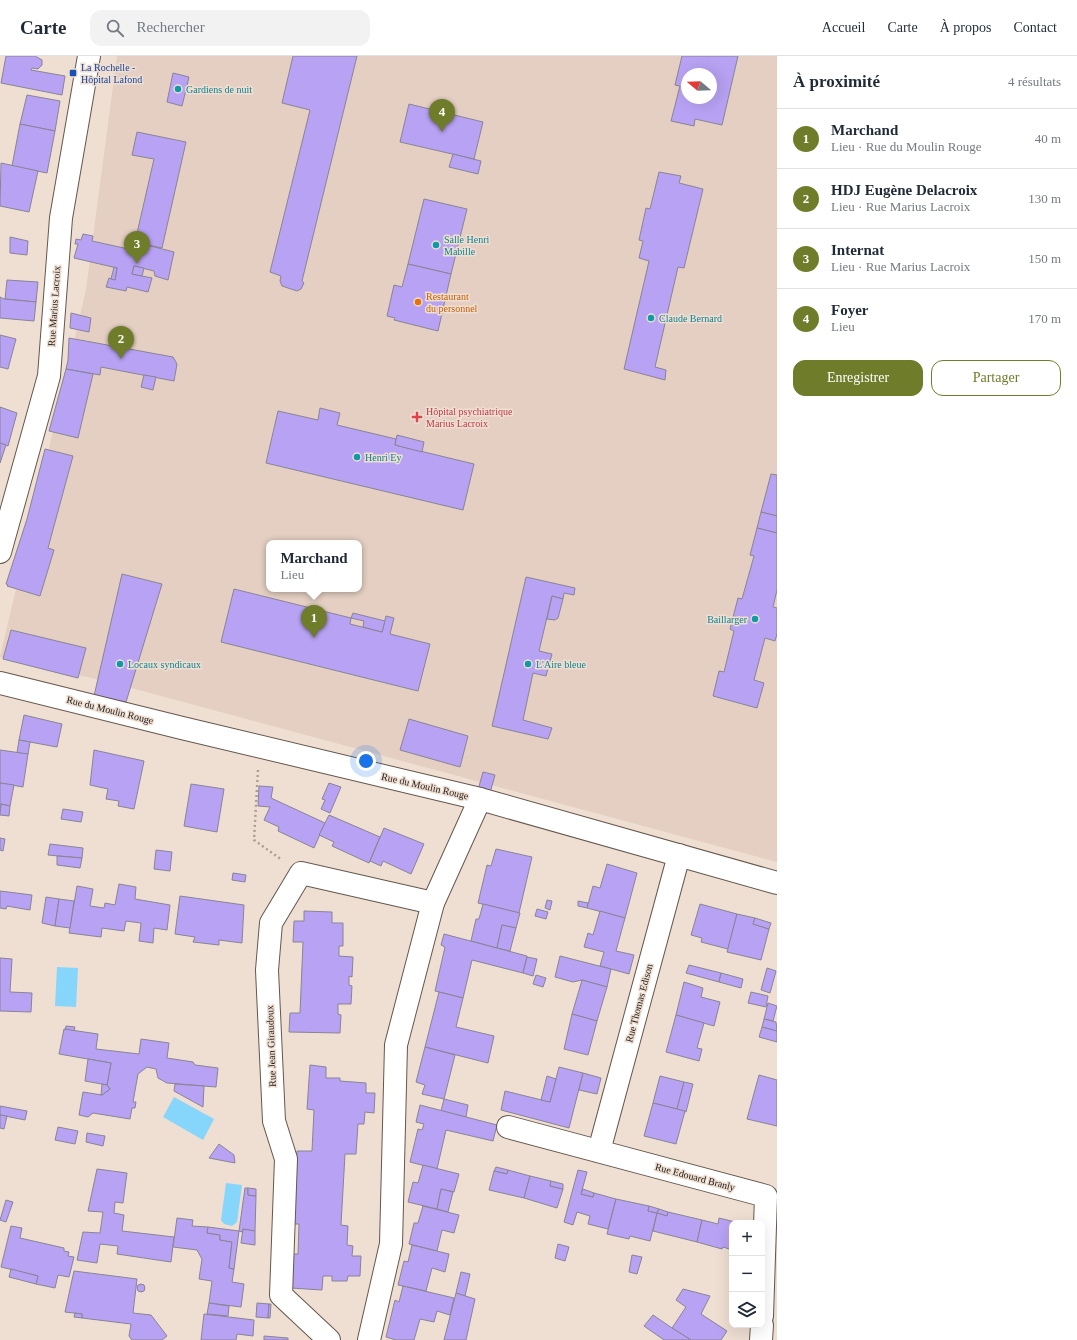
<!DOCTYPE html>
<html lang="fr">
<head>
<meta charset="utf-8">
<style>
	body { margin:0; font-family:"Times New Roman",serif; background:#f2f2f3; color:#1f2937 }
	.controls { position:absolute; right:12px; bottom:12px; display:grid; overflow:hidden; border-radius:8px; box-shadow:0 4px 16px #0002 }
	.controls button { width:36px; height:36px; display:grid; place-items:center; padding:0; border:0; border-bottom:1px solid #e0e1e3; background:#fff; color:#1f2937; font:20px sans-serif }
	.compass { position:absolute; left:681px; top:12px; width:36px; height:36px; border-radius:50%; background:#fff; box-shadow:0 4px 16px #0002; rotate:289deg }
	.you { position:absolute; left:366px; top:705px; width:14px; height:14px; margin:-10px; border:3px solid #fff; border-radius:50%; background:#1a73e8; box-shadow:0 0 0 6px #1a73e833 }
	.badge { display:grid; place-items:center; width:26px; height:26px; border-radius:50%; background:#6f7c29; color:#fff; font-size:13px; font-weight:700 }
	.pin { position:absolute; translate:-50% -33px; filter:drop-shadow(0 1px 2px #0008) }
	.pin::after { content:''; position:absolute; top:21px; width:14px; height:12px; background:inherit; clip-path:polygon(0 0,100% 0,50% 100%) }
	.popup { position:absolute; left:266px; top:484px; width:96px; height:52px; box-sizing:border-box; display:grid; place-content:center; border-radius:8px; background:#fff; filter:drop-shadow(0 1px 3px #0005); font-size:13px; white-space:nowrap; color:#747a83 }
	.popup b { font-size:15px; color:#1f2937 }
	.popup::after { content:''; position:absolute; left:50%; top:100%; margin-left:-8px; border:8px solid transparent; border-top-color:#fff }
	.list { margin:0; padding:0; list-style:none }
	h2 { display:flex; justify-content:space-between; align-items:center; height:52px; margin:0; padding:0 16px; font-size:17px }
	h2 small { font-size:13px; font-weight:400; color:#747a83 }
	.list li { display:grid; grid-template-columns:26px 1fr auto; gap:12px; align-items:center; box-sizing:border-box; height:60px; padding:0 16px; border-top:1px solid #e0e1e3 }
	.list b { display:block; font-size:15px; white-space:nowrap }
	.list p { margin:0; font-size:13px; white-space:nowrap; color:#747a83 }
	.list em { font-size:13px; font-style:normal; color:#747a83 }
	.actions { display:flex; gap:8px; padding:12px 16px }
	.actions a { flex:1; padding:9px 0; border:1px solid #6f7c29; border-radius:12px; text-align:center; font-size:14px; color:#6f7c29 }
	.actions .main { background:#6f7c29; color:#fff }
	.icon { flex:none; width:22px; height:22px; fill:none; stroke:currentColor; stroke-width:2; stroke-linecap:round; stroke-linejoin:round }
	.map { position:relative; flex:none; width:777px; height:1284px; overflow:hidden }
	header { display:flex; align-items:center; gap:24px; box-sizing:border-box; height:56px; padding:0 20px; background:#fff; border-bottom:1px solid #e0e1e3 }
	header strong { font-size:19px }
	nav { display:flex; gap:22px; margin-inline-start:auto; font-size:14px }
	.search { width:280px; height:36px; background:#f2f2f3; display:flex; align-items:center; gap:10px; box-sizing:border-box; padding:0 14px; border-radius:12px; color:#747a83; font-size:15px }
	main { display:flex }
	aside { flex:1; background:#fff }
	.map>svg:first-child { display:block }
	.medical { fill:#e4cfc2; fill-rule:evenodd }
	.water { fill:#86d6fb }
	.building { fill:#b8a2f4; stroke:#888495; fill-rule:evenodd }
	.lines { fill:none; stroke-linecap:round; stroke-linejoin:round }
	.street-casing { stroke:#65574d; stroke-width:24 }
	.secondary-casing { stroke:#65574d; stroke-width:24 }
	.path { stroke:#ab9e94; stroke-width:2.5; stroke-dasharray:2 3; stroke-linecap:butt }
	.street { stroke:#fff; stroke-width:22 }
	.secondary { stroke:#fff; stroke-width:22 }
	.transit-dot { fill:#1a4fb4; stroke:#efded2; stroke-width:1.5 }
	.culture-dot { fill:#0f9aa8; stroke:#efded2; stroke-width:1.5 }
	.food-dot { fill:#e8710a; stroke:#efded2; stroke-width:1.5 }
	.health-dot { fill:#e0444e; stroke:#efded2; stroke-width:1.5 }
	.labels { text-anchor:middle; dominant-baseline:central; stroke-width:3; stroke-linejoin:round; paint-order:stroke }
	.transit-label { font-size:10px; fill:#164399; stroke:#efded2; text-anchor:start }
	.culture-label { font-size:10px; fill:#0d838f; stroke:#efded2; text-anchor:start }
	.food-label { font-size:10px; fill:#c56008; stroke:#efded2; text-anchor:start }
	.street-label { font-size:10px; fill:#201a16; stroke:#efded2 }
	.health-label { font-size:10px; fill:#be3a42; stroke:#efded2; text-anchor:start }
</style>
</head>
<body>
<header>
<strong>Carte</strong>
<div class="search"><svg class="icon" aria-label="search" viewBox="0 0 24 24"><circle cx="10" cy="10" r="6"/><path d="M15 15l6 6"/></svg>Rechercher</div>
<nav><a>Accueil</a><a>Carte</a><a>À propos</a><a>Contact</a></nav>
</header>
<main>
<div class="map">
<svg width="777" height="1284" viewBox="0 0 777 1284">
	<rect width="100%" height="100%" fill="#efded2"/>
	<path class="medical" d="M117 0H777V806L113 627 0 601 86 234ZM687 18H711V42H687ZM269 487H359V533H269Z"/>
	<g class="water">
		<polygon points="57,911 78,912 76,951 55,950"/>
		<polygon points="174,1041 214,1063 203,1084 163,1061"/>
		<polygon points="226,1127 242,1129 237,1166 232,1170 224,1168 221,1164"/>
	</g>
	<g class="building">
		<polygon points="6,0 35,0 42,4 42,9 38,13 32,12 31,14 65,20 62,39 1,27"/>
		<polygon points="293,0 357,0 302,225 304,227 301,233 297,235 282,230 280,225 281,220 270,216 310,54 282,47"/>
		<path d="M682 0H738L722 69 695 63 694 70 671 65 680 30 675 29ZM687 18H711V42H687Z"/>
		<polygon points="173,17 189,21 182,50 167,46"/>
		<polygon points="27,39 60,45 55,75 20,68"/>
		<polygon points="409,48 483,66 474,103 400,86"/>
		<polygon points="20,68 55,75 47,117 12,110"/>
		<polygon points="137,76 186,86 162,192 135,186 154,103 132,99"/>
		<polygon points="453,98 481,105 478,118 449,111"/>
		<polygon points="1,107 38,115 29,156 0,150"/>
		<polygon points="659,116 681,120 679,127 703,133 684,212 678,211 655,311 666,314 665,324 624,313 649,205 639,202 643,185 639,184 646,152 650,153"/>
		<polygon points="424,143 467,153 451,218 408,208"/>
		<polygon points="83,178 93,180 92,185 133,194 135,186 174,196 168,224 155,220 154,215 134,210 132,218 152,222 148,236 127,231 126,235 106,231 109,222 115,224 117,212 74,202 78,188 75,188 76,183 81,184"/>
		<polygon points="10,181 28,185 27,199 10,197"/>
		<polygon points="408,208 451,218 438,275 394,264 395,262 387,260 394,229 402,231"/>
		<polygon points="134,210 144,212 142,220 132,218"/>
		<polygon points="114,211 117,212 115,224 111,223"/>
		<polygon points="7,224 38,226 36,246 5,243"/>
		<polygon points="0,241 4,243 36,246 34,265 0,262"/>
		<polygon points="71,257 91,262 89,276 70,272"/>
		<polygon points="0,279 16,283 8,313 0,311"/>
		<polygon points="69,282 173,301 177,308 174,325 101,311 100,319 66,313 68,304"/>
		<polygon points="66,313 93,318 78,382 49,375"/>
		<polygon points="144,319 156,321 153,334 141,331"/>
		<polygon points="0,351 17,357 8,390 0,387"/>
		<polygon points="320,352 340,357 337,369 396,383 395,389 474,408 463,454 266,407 278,355 318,364"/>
		<polygon points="397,379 424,386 422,396 395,389"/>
		<polygon points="0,387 6,389 0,407"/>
		<polygon points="45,393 73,400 48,492 54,494 40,540 7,530 8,529 6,528 27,463"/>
		<polygon points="771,418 777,419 777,460 761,456"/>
		<polygon points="761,456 777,460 777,477 757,472"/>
		<polygon points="757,472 777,477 777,534 773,551 777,552 777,578 775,585 765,582 754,624 764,627 757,652 713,640 719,615 724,616 734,575 730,573 738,542 742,543 754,500 750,499"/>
		<polygon points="122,518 162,528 126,646 94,640"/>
		<polygon points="526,521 575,532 574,539 564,537 563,543 552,540 539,595 552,598 546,620 533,617 523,664 552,672 548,683 492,670"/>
		<polygon points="234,533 351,562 350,568 382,576 386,560 394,562 390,578 430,588 418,635 221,586"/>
		<polygon points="552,540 563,543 558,562 555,564 547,563"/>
		<polygon points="353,557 385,565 382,576 363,571 364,565 351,562"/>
		<polygon points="11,574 86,592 78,622 3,603"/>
		<polygon points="24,659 62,668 57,691 19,684"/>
		<polygon points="409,663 468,680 460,711 400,694"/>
		<polygon points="19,684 30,686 28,698 17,697"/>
		<polygon points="0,694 28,698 23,731 0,727"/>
		<polygon points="94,694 144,705 134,753 118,750 119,745 106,743 108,733 90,729"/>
		<polygon points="483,716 495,719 490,737 478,734"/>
		<polygon points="0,727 14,729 10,750 1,748 0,752"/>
		<polygon points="329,727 341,731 330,757 321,753 325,744 322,743"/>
		<polygon points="191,728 224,733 217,776 184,770"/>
		<polygon points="259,730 273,731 271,742 325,767 314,792 278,775 279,771 264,764 270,751 258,750"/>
		<polygon points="1,748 10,750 9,760 0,759"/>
		<polygon points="63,753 83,756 81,766 61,763"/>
		<polygon points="329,759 380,781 369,807 332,790 334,786 319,779"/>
		<polygon points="384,772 424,788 411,818 383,805 381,810 370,805"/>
		<polygon points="0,782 5,783 3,795 0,794"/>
		<polygon points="50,788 83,792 82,802 48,799"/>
		<polygon points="496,793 532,801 519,857 478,847 487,809 491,810"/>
		<polygon points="156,794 172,796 170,815 154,813"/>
		<polygon points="57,800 82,802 80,812 57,809"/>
		<polygon points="607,808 637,817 625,862 587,852 593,830 600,832"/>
		<polygon points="233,817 246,819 245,826 232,824"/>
		<polygon points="119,828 136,831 135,843 170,849 167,874 154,872 153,887 139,885 141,867 126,865 124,875 102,872 101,881 69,877 77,830 93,833 90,850 104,852 105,847 115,849"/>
		<polygon points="0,835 32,839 30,854 7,850 6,853 0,852"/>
		<polygon points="180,840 244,849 242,887 219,884 219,889 193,886 195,881 175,878"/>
		<polygon points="46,841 59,843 55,870 42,867"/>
		<polygon points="59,843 74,845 70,872 55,870"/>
		<polygon points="547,844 552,845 550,854 545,852"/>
		<polygon points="578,845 588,847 587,852 578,850"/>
		<polygon points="483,848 520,857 516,872 502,869 497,892 471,885 476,863 479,863"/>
		<polygon points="700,848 737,858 728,893 701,886 702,882 691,879"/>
		<polygon points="537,853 548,856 546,863 535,860"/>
		<polygon points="304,855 332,856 332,867 343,867 343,890 339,890 339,900 353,901 352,921 349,920 349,929 352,930 351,948 338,948 338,958 341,959 340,977 289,976 290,957 300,957 303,886 293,886 294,865 304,865"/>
		<polygon points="600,855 625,862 616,895 634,899 629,918 600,910 604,896 584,891 588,877 593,879"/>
		<polygon points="737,858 755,862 753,868 769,873 761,904 727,896"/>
		<polygon points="755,862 771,867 769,873 753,868"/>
		<polygon points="502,869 516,872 510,895 497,892"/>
		<polygon points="444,878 527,900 523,917 472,904 463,942 435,935 445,891 441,889"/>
		<polygon points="560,900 611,913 607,931 582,924 573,926 555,921"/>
		<polygon points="527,901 537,903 533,920 523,917"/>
		<polygon points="0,902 12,903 10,936 32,937 31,956 0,955"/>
		<polygon points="689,909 721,917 719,926 686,917"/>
		<polygon points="767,912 776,915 770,937 761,934"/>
		<polygon points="721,917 743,923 741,932 719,926"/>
		<polygon points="536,919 546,922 543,931 533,928"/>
		<polygon points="582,924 607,931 597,965 572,958"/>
		<polygon points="684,926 703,932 701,941 720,946 714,970 676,959"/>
		<polygon points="439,936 463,942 456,971 494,980 488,1007 425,991"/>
		<polygon points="751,936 768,940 766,951 748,947"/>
		<polygon points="768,947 777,950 773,965 764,963"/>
		<polygon points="572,958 597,965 588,999 564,993"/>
		<polygon points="676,959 704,967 697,992 702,993 699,1005 666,996"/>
		<polygon points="764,963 776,966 777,975 762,971"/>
		<polygon points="66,970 75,971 74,975 65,974"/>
		<polygon points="762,971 777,975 777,986 759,981"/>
		<polygon points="64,973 98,978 96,993 139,998 141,983 169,987 167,1002 193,1006 195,1009 218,1012 216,1031 167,1027 158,1022 156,1013 147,1011 138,1018 133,1046 136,1046 135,1052 132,1052 130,1063 93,1057 88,1061 79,1059 83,1036 102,1039 110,1033 107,1029 111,1007 59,998"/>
		<polygon points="425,991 455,999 444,1043 468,1049 466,1061 441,1055 444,1043 422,1038 425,1029 416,1026"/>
		<polygon points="88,1003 111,1007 107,1029 85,1025"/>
		<polygon points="310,1009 326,1011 326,1022 340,1022 340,1025 366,1027 366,1037 375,1037 374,1057 365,1056 364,1068 358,1068 356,1098 345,1098 341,1169 348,1170 347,1189 353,1190 352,1200 361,1200 360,1220 348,1220 347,1225 332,1225 332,1220 323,1220 322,1234 291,1232 293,1198 298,1198 299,1168 294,1168 297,1095 312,1095 314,1054 307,1053"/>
		<polygon points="559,1011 583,1017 569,1072 501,1054 505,1035 550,1046"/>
		<polygon points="583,1017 601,1022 597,1038 579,1034"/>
		<polygon points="759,1019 777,1024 777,1070 747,1063"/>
		<polygon points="547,1020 556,1023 550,1046 541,1044"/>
		<polygon points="660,1020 684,1026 677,1053 653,1047"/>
		<polygon points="684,1026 693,1028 686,1056 677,1053"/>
		<polygon points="102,1028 107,1029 110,1033 102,1039 101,1039"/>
		<polygon points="175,1028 204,1030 203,1051 174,1035"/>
		<polygon points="653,1047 685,1055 676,1088 644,1080"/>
		<polygon points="420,1049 497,1069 493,1085 446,1074 437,1113 410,1106 418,1073 422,1074 424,1068 416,1066"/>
		<polygon points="0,1050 27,1055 25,1064 0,1059"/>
		<polygon points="0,1059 7,1060 4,1073 0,1072"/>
		<polygon points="58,1071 78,1075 75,1088 55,1084"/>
		<polygon points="87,1077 105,1080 103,1090 86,1086"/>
		<polygon points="219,1088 234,1099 235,1107 209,1102"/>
		<polygon points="423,1109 459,1118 454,1136 441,1133 437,1153 408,1146 413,1126 418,1127"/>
		<polygon points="496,1111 508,1114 507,1118 494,1115"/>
		<polygon points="97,1113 127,1117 123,1147 115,1146 114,1157 124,1159 122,1175 174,1181 171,1206 117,1198 118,1190 100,1188 97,1207 77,1204 83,1176 100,1177 103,1156 88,1155"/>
		<polygon points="508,1114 530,1120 524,1142 489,1134 494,1115 507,1118"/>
		<polygon points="578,1114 587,1116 581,1138 593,1141 594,1137 616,1143 608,1173 588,1168 590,1160 577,1156 573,1169 564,1166"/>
		<polygon points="530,1120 551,1125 550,1130 563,1133 557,1152 524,1142"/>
		<polygon points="551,1125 563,1128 563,1133 550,1130"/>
		<polygon points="245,1132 248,1132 248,1139 256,1140 255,1175 243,1173 242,1176 239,1175"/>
		<polygon points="248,1132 256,1133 256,1140 248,1139"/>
		<polygon points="441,1133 453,1136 448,1156 437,1153"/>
		<polygon points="583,1133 594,1137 593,1141 581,1138"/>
		<polygon points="616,1143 649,1150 648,1155 657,1157 650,1185 630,1180 629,1183 607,1178"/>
		<polygon points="6,1144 13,1146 6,1166 0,1164"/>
		<polygon points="423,1150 459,1159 454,1177 442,1174 437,1195 409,1188 414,1167 418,1167"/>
		<polygon points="649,1150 659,1153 657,1157 648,1155"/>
		<polygon points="659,1153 668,1156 667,1160 657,1157"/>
		<polygon points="668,1156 702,1164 697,1186 653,1175 657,1157 667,1160"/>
		<polygon points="177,1162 193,1164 192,1170 208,1171 207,1177 220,1179 220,1184 232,1186 229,1212 234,1213 232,1226 244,1228 241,1251 209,1247 212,1225 199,1223 202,1203 197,1194 173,1191"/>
		<polygon points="719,1162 739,1167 732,1167 732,1194 723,1191 722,1193 697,1186 702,1164 718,1168"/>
		<polygon points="11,1170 22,1172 20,1182 64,1192 64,1195 69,1196 68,1200 74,1201 69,1221 58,1219 55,1232 36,1228 38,1220 1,1211"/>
		<polygon points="208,1171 239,1175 234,1213 229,1212 232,1186 220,1184 220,1179 207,1177"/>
		<polygon points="243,1173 255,1175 255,1189 241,1187"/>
		<polygon points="558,1188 569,1191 565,1205 555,1202"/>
		<polygon points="412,1189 449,1198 445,1216 432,1212 426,1235 398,1229 404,1205 408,1206"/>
		<polygon points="632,1199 642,1201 637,1218 629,1216"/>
		<polygon points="11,1213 38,1220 36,1228 9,1221"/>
		<polygon points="74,1215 137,1223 133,1257 151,1259 167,1280 162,1284 132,1284 129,1280 131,1268 82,1262 82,1258 65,1256"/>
		<polygon points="461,1216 470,1218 465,1240 456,1237"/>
		<circle cx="141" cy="1232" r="4"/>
		<polygon points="403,1230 454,1242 450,1259 437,1255 434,1266 420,1263 414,1284 396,1284 386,1281 395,1244 399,1246"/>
		<polygon points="683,1233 710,1240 701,1258 727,1275 721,1284 691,1284 672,1272 686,1251 676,1244"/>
		<polygon points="456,1237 475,1243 466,1284 444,1284"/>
		<polygon points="209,1247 229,1250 228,1260 207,1258"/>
		<polygon points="257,1247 269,1248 268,1262 256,1261"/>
		<polygon points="269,1248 271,1248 270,1262 268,1262"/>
		<polygon points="75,1257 82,1258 82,1262 74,1261"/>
		<polygon points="204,1258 254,1264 253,1280 237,1278 236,1284 201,1284"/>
		<polygon points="653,1259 672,1272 691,1284 664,1284 644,1270"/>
		<polygon points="264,1280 288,1282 288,1284 264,1284"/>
	</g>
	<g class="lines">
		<g class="street-casing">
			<g id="street">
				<polyline points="0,627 182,672 480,743 777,827"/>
				<polyline points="508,1071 766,1140 762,1260"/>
				<polyline points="599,1095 679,799"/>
				<polyline points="329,1284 281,1239 286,1103 274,1065 267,914 271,867 301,817 433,847"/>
				<polyline points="369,1284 391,1188 396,989 433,847 480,743"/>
				<polyline points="761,1284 762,1269"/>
			</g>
		</g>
		<g class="secondary-casing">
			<polyline id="secondary" points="0,496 49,320 61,162 89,0"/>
		</g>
		<polyline class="path" points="258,714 254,784 282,804"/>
		<use href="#street" class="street"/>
		<use href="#secondary" class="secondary"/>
	</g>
	<rect class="transit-dot" x="69" y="13" width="8" height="8" rx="2"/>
	<g class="culture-dot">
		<circle cx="178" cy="33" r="4"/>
		<circle cx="436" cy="189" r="4"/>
		<circle cx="651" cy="262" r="4"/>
		<circle cx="357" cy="401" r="4"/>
		<circle cx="755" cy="563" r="4"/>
		<circle cx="120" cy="608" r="4"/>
		<circle cx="528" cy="608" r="4"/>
	</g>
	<circle class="food-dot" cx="418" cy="246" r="4"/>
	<path class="health-dot" d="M415 355h4v4h4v4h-4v4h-4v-4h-4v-4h4z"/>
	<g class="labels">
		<g class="transit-label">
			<text x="81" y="11">La Rochelle -<tspan x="81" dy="12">Hôpital Lafond</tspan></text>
		</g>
		<g class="culture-label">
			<text x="186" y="33">Gardiens de nuit</text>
			<text x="444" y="183">Salle Henri<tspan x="444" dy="12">Mabille</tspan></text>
			<text x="659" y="262">Claude Bernard</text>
			<text x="365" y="401">Henri Ey</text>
			<text x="747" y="563" text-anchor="end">Baillarger</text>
			<text x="128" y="608">Locaux syndicaux</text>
			<text x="536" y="608">L'Aire bleue</text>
		</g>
		<g class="food-label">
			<text x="426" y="240">Restaurant<tspan x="426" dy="12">du personnel</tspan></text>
		</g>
		<g class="street-label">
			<text transform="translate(54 250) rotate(-86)">Rue Marius Lacroix</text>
			<text transform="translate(110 654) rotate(14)">Rue du Moulin Rouge</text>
			<text transform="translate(425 730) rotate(13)">Rue du Moulin Rouge</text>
			<text transform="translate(639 947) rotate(-75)">Rue Thomas Edison</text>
			<text transform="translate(271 990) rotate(-92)">Rue Jean Giraudoux</text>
			<text transform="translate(695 1121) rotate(15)">Rue Edouard Branly</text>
		</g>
		<g class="health-label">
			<text x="426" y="355">Hôpital psychiatrique<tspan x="426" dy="12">Marius Lacroix</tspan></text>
		</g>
	</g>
</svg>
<div class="controls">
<button>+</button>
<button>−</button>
<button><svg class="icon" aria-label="layers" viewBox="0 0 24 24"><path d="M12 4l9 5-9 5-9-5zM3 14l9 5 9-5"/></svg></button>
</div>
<svg class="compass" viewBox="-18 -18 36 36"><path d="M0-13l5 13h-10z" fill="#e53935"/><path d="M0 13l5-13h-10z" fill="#747a83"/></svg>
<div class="you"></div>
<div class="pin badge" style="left:314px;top:582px">1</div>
<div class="popup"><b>Marchand</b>Lieu</div>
<div class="pin badge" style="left:121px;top:303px">2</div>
<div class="pin badge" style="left:137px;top:208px">3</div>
<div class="pin badge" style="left:442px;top:76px">4</div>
</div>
<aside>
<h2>À proximité<small>4 résultats</small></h2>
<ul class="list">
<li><span class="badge">1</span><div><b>Marchand</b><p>Lieu · Rue du Moulin Rouge</p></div><em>40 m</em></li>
<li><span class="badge">2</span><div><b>HDJ Eugène Delacroix</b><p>Lieu · Rue Marius Lacroix</p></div><em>130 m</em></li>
<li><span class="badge">3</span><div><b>Internat</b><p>Lieu · Rue Marius Lacroix</p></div><em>150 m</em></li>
<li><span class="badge">4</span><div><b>Foyer</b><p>Lieu</p></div><em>170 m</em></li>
</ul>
<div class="actions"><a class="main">Enregistrer</a><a>Partager</a></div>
</aside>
</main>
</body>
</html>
